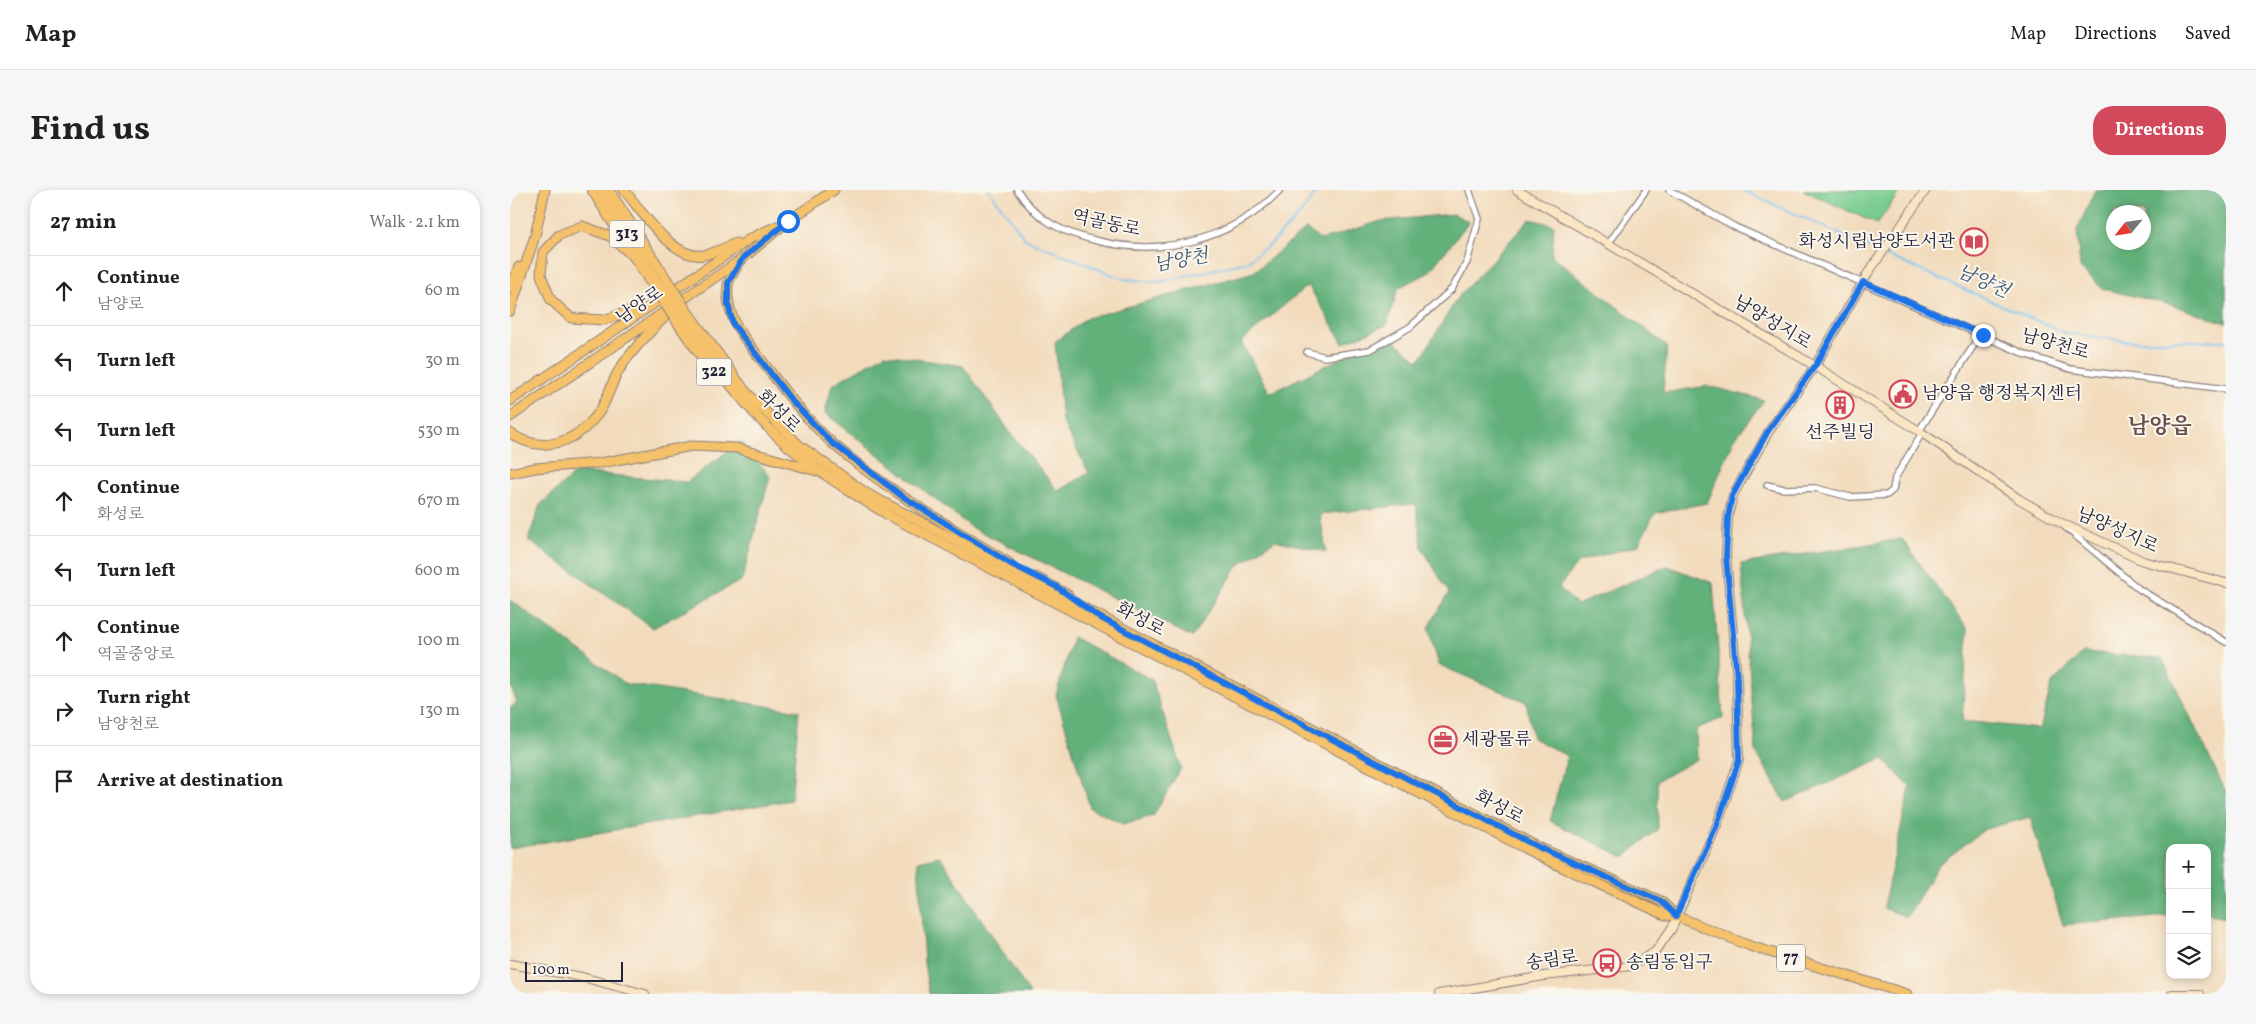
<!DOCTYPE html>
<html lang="en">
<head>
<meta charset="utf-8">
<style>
	body { margin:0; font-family:Vollkorn,"Noto Serif KR",serif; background:#f6f6f6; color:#202124 }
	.controls { position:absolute; right:15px; bottom:15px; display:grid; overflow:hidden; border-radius:10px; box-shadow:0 2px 8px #0003 }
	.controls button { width:45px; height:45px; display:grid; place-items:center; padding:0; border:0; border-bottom:1px solid #e0e0e0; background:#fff; color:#202124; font:25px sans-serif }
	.compass { position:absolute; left:1596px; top:15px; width:45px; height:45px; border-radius:50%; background:#fff; box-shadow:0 2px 8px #0003; rotate:240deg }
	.scale { position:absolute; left:15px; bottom:12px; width:98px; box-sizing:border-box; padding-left:5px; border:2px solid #22223b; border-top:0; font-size:14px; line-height:18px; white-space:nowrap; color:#22223b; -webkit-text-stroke:4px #fbf7ec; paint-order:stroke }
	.stop { position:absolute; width:15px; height:15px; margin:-11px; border:4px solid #1a73e8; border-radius:50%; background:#fff }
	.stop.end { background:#1a73e8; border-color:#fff; box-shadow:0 1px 5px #0008 }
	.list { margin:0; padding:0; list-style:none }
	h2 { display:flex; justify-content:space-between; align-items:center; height:65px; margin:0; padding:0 20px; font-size:21px }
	h2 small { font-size:16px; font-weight:400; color:#757577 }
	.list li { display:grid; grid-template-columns:32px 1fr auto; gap:15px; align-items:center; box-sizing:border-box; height:70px; padding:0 20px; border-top:1px solid #e0e0e0 }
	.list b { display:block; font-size:19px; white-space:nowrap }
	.list p { margin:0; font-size:16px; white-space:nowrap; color:#757577 }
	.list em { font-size:16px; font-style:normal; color:#757577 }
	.icon { flex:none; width:28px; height:28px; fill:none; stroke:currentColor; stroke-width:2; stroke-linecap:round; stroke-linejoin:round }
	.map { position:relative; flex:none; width:1716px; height:804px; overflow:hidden; border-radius:20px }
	header { display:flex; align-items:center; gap:30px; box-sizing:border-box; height:70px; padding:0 25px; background:#fff; border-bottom:1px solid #e0e0e0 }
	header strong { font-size:24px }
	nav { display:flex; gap:28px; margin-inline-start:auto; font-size:18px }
	.intro { display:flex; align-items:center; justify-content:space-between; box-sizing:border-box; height:120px; padding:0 30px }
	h1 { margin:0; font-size:35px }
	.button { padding:12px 22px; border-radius:20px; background:#d1495b; color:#fff; font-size:18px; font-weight:700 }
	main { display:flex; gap:30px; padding:0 30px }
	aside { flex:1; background:#fff; border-radius:20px; box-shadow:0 2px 8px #0003 }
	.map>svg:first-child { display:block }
	.green { fill:#78cc8f; stroke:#4d7765 }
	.forest { fill:#62b07a; stroke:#42695a; fill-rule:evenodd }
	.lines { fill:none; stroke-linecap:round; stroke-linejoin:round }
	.stream { stroke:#76c1ef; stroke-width:2 }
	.street-casing { stroke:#8a7e7c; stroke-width:8 }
	.secondary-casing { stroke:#8a7e7c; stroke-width:10 }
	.primary-casing { stroke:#8a7e7c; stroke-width:11 }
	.street { stroke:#fff; stroke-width:5.5 }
	.secondary { stroke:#fbe6c4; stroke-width:8 }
	.primary { stroke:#f5c16b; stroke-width:9 }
	.primary-bridge-casing { stroke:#8a7e7c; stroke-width:11; stroke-linecap:butt }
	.primary-bridge { stroke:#f5c16b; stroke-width:9 }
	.route { stroke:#1a73e8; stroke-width:6 }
	.labels { text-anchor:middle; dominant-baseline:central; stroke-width:4; stroke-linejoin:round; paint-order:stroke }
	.shield { fill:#fbf7ec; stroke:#636270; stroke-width:1 }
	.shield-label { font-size:16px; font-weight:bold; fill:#22223b }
	.street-label { font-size:18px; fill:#22223b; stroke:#fbf7ec }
	.poi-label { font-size:18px; fill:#22223b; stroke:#fbf7ec; text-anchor:start }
	.water-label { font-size:19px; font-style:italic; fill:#3f5a7a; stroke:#fbf7ec }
	.district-label { font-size:22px; font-weight:bold; fill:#67504d; stroke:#fbf7ec }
</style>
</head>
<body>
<header>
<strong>Map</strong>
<nav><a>Map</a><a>Directions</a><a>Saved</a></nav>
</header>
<div class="intro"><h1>Find us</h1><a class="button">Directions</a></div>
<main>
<aside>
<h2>27 min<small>Walk · 2.1 km</small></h2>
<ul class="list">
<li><svg class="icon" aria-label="ahead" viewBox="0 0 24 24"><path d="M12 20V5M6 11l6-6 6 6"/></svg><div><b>Continue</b><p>남양로</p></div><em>60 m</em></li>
<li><svg class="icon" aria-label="left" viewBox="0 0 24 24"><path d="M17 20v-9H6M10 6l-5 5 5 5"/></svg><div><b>Turn left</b></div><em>30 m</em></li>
<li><svg class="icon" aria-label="left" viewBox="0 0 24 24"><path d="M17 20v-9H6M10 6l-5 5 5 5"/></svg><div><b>Turn left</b></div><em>530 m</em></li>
<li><svg class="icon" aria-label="ahead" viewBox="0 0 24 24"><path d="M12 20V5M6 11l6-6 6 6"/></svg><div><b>Continue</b><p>화성로</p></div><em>670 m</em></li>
<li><svg class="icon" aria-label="left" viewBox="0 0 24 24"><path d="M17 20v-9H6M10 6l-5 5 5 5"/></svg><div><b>Turn left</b></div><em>600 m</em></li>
<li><svg class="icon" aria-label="ahead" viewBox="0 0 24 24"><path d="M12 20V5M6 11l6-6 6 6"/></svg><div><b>Continue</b><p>역골중앙로</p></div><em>100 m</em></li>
<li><svg class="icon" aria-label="right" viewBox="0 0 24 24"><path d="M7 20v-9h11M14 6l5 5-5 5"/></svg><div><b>Turn right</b><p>남양천로</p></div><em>130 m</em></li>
<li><svg class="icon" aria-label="arrive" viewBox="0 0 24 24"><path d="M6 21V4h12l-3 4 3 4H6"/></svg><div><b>Arrive at destination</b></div></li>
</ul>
</aside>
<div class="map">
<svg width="1716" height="804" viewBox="0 0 1716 804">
	<rect width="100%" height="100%" fill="#fbf7ec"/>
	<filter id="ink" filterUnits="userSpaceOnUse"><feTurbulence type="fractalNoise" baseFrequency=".02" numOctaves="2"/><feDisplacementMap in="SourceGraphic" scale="10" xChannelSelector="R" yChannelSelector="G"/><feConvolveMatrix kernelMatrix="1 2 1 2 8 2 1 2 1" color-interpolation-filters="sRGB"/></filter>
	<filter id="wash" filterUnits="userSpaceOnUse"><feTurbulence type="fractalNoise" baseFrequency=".0096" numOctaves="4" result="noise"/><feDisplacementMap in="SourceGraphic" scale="20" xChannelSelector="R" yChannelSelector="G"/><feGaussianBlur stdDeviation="1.12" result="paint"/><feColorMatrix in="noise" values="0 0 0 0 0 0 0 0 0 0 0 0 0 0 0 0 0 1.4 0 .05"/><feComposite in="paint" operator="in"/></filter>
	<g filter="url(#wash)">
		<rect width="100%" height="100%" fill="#f2dbbc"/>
		<polygon class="green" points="1293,0 1391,0 1367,34"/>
		<g class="forest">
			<path d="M1585 0H1714L1716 3V133L1662 115 1593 99 1570 78 1567 40ZM1634 22V52H1604V22Z"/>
			<polygon points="944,24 959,32 918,83 888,98 877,135 833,153 798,95 731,152 760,203 878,145 909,171 948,107 1020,29 1044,35 1042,66 1157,156 1153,203 1198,196 1254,210 1224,250 1197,313 1145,323 1128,355 1068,372 1049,397 1067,415 1157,376 1203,393 1213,528 1186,539 1187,569 1147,591 1148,639 1114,667 1040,631 1057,566 1023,548 1016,512 929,475 918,438 939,403 912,358 906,314 810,324 816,362 765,350 728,376 682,447 461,337 315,223 322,195 375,164 453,176 500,242 548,301 579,283 552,231 545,152 577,128 744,82 796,39 811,50 871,31"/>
			<polygon points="231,251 260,286 232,390 143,438 18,350 30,315 66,282 177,292"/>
			<polygon points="1392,349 1458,440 1452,531 1530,539 1542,493 1573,462 1652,468 1716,602 1716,729 1697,723 1697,658 1660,658 1660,726 1553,735 1520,627 1475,639 1428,675 1397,727 1373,718 1400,597 1373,569 1275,612 1246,562 1231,374"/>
			<polygon points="0,410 116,494 289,521 281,610 0,658 0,518 7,513 0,494"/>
			<polygon points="563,447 642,490 671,578 643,626 613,634 580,618 546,505"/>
			<polygon points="430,666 520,804 419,804 414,773 408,671"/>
		</g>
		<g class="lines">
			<g class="stream">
				<polyline points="479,0 515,49 613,89 648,92 737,72 762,53 792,22 808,0"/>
				<polyline points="1232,0 1369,62"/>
				<polyline points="1373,64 1555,143 1616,151 1716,151"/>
			</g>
		</g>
	</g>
	<g filter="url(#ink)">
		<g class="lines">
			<g class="street-casing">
				<g id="street">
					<path d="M507 0C527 31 553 43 588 51 654 67 722 50 770 0"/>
					<polyline points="1159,0 1225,37 1517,165 1560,179 1716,199"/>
					<polyline points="1099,53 1136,0"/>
					<polyline points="797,162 815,167 860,160 900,137 942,99 957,72 969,29 959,0"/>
					<polyline points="1409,241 1471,144"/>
					<polyline points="1257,295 1274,299 1305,298 1340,307 1377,305 1383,300 1385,288 1412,243"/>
					<polyline points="1555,337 1629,399 1716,452"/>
				</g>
			</g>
			<g class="secondary-casing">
				<g id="secondary">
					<polyline points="1007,0 1305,176 1409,241 1509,309 1549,332 1633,371 1716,393"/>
					<polyline points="0,774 72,787 135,804"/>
					<polyline points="929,804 1034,786 1121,776 1145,762 1162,738 1207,635 1229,570 1227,489 1216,366 1218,327 1223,305 1259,241 1305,176 1358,83 1416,0"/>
					<polyline points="1662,804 1690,804"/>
				</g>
			</g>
			<g class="primary-casing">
				<g id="primary">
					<polyline points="82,0 140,92"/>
					<polyline points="90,0 145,88"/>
					<polyline points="99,0 152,82"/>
					<path d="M114 0C132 21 163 71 194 65 205 63 216 57 226 53"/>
					<polyline points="124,67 100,46 72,36 49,45 33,62 31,85 41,110 61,128 94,130 131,117"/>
					<path d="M232 69C228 76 219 87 218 95 215 128 234 148 253 172 274 201 296 229 322 253 376 300 438 335 499 373"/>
					<polyline points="0,97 9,77"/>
					<polyline points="0,121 25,46 35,0"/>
					<polyline points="179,124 236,202 289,255 356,303 1028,657 1151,711 1166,726"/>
					<path d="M173 128C195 162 219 195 246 225 283 266 332 298 380 326L1039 671 1155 725 1166 726 1240 756 1397 804"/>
					<polyline points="167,132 195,172"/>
					<polyline points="0,211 241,48 267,36"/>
					<polyline points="0,227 232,69 278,31 324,0"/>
					<path d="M0 243C34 267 71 250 91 219 99 206 102 190 111 177 126 155 144 137 164 118"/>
					<polyline points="0,283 25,278 90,273 182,256 226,258 307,281"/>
					<polyline points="526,387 558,405"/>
				</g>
			</g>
			<use href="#street" class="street"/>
			<use href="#secondary" class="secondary"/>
			<use href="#primary" class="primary"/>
			<g class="primary-bridge-casing">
				<g id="primary-bridge">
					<polyline points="152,82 179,124"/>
					<polyline points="145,88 173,128"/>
					<polyline points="140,92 167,132"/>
				</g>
			</g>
			<use href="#primary-bridge" class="primary-bridge"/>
		</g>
	</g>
	<g class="lines" filter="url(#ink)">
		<polyline class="route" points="278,31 232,69 218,93 218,114 223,134 282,211 321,252 392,306 501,374 547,397 589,427 1028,657 1151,711 1166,726 1207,635 1229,570 1227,489 1216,366 1218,327 1222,306 1258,241 1305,176 1353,92 1473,145"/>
	</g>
	<defs>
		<g id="library-ring" transform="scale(1.4375)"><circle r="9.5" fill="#fbf7ec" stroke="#d1495b" stroke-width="1.5"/><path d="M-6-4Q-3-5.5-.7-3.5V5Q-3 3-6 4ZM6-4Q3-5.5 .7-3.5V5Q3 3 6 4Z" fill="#d1495b"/></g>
		<g id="civic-ring" transform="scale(1.4375)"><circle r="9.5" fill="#fbf7ec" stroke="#d1495b" stroke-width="1.5"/><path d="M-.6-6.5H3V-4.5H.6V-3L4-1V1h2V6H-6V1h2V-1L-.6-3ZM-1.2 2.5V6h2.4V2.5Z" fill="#d1495b"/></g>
		<g id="building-ring" transform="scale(1.4375)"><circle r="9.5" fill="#fbf7ec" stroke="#d1495b" stroke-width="1.5"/><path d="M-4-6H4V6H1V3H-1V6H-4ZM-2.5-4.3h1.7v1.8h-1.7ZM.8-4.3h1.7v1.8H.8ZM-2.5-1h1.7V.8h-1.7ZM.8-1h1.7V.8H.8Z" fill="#d1495b"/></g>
		<g id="office-ring" transform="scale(1.4375)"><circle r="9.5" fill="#fbf7ec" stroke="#d1495b" stroke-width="1.5"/><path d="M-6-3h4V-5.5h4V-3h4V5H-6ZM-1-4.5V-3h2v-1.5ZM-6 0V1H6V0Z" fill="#d1495b"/></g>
		<g id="bus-ring" transform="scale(1.4375)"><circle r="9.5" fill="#fbf7ec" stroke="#d1495b" stroke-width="1.5"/><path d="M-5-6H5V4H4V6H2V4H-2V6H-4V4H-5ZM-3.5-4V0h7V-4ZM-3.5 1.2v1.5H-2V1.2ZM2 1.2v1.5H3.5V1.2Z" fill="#d1495b"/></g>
	</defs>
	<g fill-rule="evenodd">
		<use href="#library-ring" x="1464" y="52"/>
		<use href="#civic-ring" x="1393" y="204"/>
		<use href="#building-ring" x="1330" y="215"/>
		<use href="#office-ring" x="933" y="550"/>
		<use href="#bus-ring" x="1097" y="773"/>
	</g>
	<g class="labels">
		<g class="shield">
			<rect x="99.5" y="30.5" width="35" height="27" rx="4"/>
			<rect x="186.5" y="168.5" width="35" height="27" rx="4"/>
			<rect x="1267" y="754.5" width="28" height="27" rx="4"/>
		</g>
		<g class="shield-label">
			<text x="117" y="44">313</text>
			<text x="204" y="182">322</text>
			<text x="1281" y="768">77</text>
		</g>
		<g class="street-label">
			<text transform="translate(596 34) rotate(12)">역골동로</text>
			<text transform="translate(130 116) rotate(-34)">남양로</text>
			<text transform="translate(1262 133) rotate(31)">남양성지로</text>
			<text transform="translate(1545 155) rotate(16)">남양천로</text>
			<text transform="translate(268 222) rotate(45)">화성로</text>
			<text transform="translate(1607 341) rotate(24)">남양성지로</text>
			<text transform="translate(630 430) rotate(28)">화성로</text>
			<text transform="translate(989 618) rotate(28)">화성로</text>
			<text transform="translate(1042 771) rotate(-8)">송림로</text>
		</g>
		<g class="poi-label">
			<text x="1445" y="52" text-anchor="end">화성시립남양도서관</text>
			<text x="1412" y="204">남양읍 행정복지센터</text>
			<text x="1330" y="243" text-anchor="middle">선주빌딩</text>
			<text x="952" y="550">세광물류</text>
			<text x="1116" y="773">송림동입구</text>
		</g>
		<g class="water-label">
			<text transform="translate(671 71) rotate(-10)">남양천</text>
			<text transform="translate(1473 92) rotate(24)">남양천</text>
		</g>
		<g class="district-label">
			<text x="1650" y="237">남양읍</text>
		</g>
	</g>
</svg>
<div class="controls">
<button>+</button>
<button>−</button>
<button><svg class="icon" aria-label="layers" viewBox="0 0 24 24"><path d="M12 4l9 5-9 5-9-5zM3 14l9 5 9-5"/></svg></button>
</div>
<svg class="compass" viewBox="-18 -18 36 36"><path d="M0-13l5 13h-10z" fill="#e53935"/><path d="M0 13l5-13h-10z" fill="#757577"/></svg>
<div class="scale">100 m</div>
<div class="stop" style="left:278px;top:31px"></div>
<div class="stop end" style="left:1473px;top:145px"></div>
</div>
</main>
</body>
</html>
